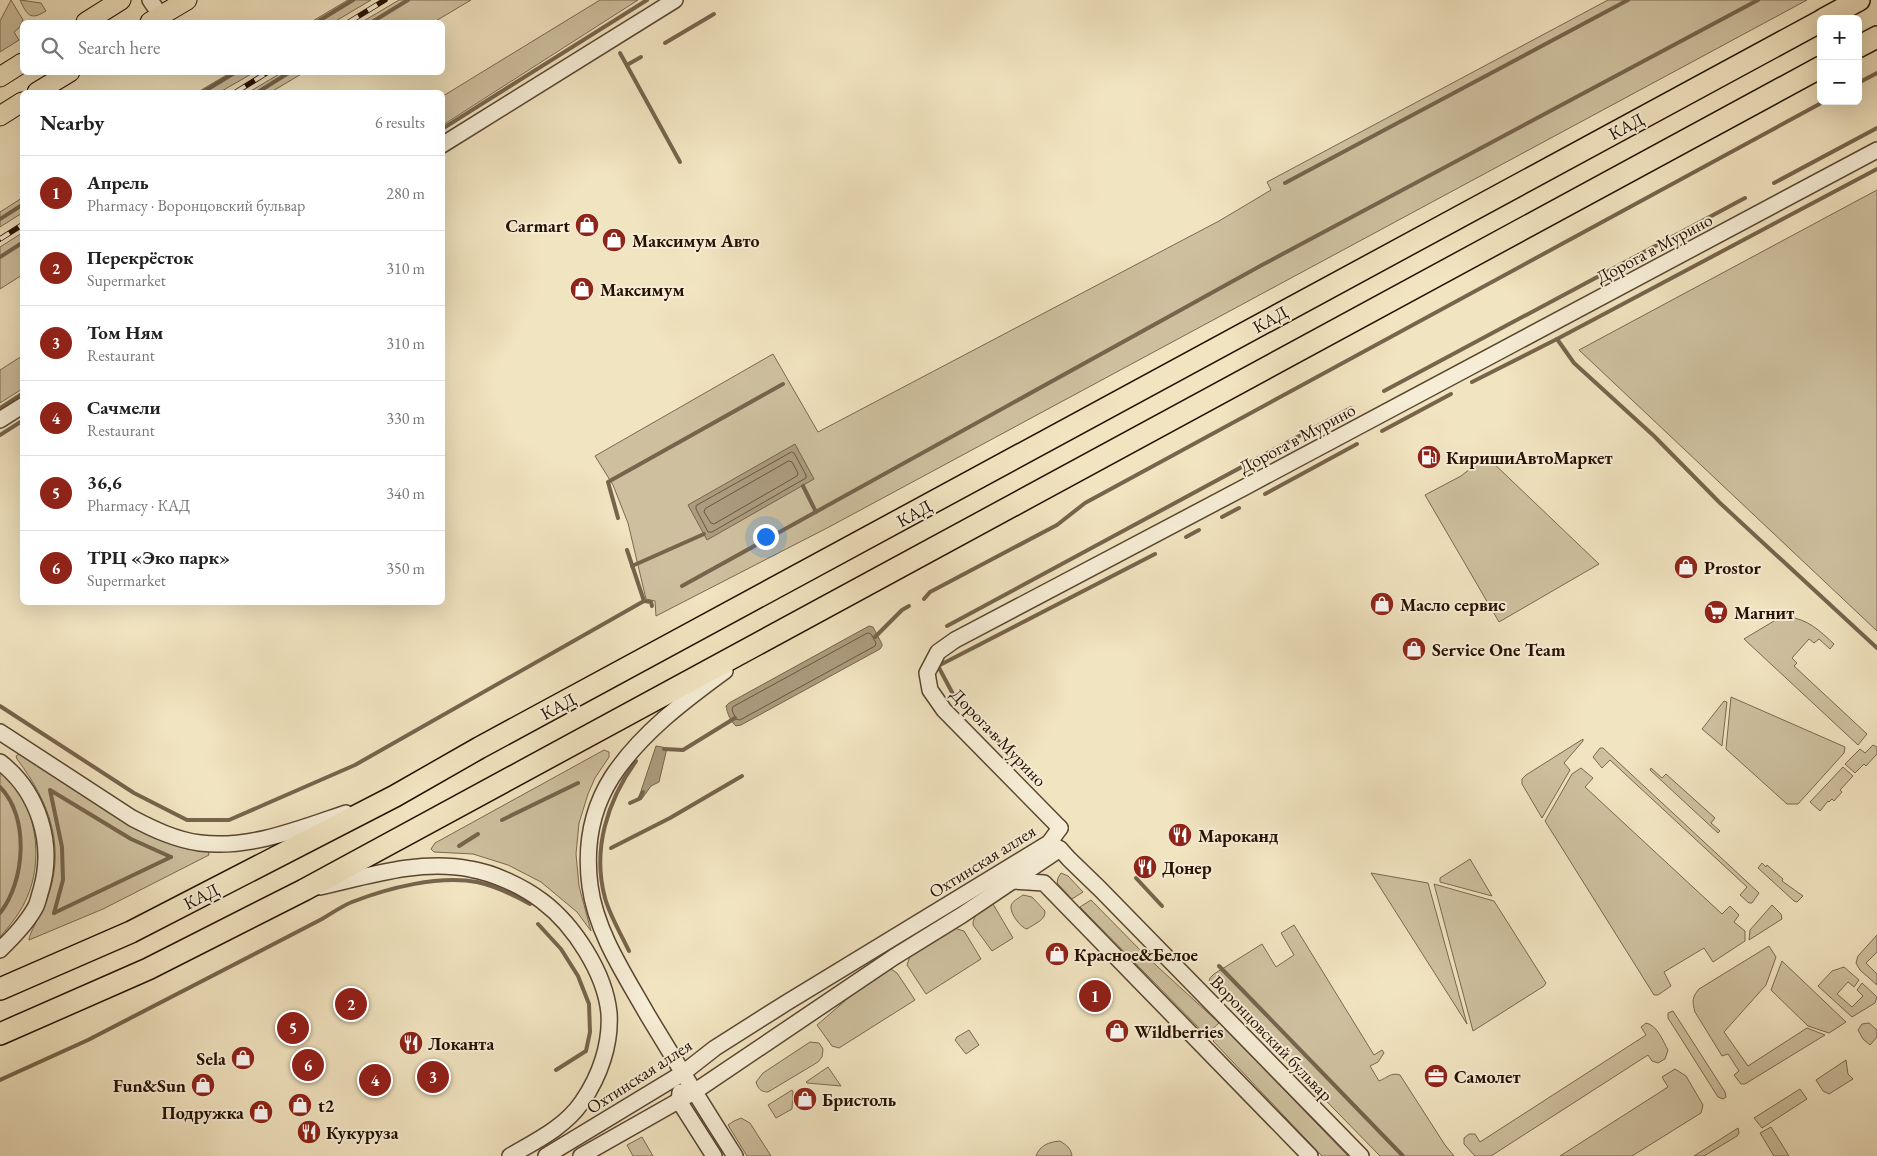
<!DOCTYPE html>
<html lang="en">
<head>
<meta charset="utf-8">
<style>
	body { margin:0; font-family:"EB Garamond",serif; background:#f6f6f6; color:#222 }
	.controls { position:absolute; right:15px; top:15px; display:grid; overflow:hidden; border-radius:8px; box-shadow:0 5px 20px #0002 }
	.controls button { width:45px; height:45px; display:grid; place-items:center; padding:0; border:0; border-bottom:1px solid #e0e0e0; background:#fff; color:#222; font:25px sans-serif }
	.you { position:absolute; left:765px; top:536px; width:18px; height:18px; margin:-12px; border:4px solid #fff; border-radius:50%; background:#1a73e8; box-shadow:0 0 0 8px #1a73e833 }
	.badge { display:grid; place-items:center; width:32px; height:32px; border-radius:50%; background:#8f2418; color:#fff; font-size:16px; font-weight:700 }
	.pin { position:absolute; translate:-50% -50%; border:2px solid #fff; box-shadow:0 1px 5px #0006 }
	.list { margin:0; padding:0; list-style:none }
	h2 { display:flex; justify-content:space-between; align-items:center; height:65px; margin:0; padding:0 20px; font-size:21px }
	h2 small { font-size:16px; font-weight:400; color:#767676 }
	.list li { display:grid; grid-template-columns:32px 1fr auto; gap:15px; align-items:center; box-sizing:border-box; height:75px; padding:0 20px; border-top:1px solid #e0e0e0 }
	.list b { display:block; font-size:19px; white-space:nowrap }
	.list p { margin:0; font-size:16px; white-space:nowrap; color:#767676 }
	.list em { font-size:16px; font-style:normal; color:#767676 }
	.icon { flex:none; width:28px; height:28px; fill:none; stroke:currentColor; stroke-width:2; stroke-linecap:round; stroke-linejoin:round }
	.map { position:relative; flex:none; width:1877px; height:1156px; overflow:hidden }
	.search { position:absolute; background:#fff; box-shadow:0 5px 20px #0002; left:20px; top:20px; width:425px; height:55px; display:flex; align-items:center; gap:12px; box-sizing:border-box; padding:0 18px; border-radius:8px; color:#767676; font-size:19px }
	.panel { position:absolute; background:#fff; box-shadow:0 5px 20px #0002; left:20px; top:90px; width:425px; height:515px; border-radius:8px }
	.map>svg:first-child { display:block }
	.green { fill:#cec09f; stroke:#7a6850 }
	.water { fill:#ac9c7f; stroke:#76644c }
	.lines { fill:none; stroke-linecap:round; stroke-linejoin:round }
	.shore { stroke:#695640; stroke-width:1 }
	.stream { stroke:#76644c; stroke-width:4 }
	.minor-casing { stroke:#594530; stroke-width:18 }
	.major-casing { stroke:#261000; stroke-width:21 }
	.highway-casing { stroke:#261000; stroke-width:24 }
	.minor { stroke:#f6edd6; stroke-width:15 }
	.major { stroke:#f1e4c0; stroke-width:19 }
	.highway { stroke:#f1e4c0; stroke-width:21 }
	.rail-casing { stroke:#261000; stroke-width:5.5 }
	.rail { stroke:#f6edd6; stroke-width:4; stroke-dasharray:11; stroke-linecap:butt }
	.labels { text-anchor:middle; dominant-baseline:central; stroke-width:4; stroke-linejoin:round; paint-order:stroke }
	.street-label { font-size:18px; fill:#261000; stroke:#f6edd6 }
	.poi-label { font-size:18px; font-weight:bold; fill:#261000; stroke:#f6edd6; text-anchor:start }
</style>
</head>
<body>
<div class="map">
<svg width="1877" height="1156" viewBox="0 0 1877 1156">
	<rect width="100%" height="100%" fill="#f1e4c0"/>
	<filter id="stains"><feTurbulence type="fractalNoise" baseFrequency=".004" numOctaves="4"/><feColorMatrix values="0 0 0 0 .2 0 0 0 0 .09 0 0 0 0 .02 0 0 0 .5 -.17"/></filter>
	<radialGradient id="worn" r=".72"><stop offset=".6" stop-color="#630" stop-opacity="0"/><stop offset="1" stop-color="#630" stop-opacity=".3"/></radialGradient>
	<g class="green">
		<polygon points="11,0 23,20 19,28 14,32 19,40 0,52 0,21"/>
		<path d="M20 0 41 3 46 11C30 21 27 15 20 0Z"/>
		<polygon points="348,0 371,0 334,22 311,22"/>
		<polygon points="399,0 471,0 434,22 362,22"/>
		<polygon points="600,0 638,0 443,125 443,96"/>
		<polygon points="1608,0 1807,0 829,527 656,616 655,601 646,599 628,523 613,485 595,456 773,354 818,432 1219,221 1271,190 1267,182"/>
		<polygon points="230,73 253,73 220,92 198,92"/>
		<polygon points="281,73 303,73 271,92 249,92"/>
		<polygon points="1877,190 1877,631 1579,350"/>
		<polygon points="22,198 22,213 0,227 0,212"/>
		<polygon points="22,233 22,275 0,289 0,247"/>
		<polygon points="22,356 22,389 0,403 0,370"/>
		<polygon points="1488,458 1599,564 1499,622 1425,495 1461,476 1475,465"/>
		<path d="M1788 617C1808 619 1820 631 1834 644L1830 649 1819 639 1814 643 1809 639 1792 658 1797 663 1794 666 1867 734 1858 745 1744 639 1779 618Z"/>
		<polygon points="1731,697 1845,747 1844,753 1798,804 1787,804 1726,749"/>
		<polygon points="1724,701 1727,702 1722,746 1702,729"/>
		<polygon points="1583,739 1583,741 1564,763 1570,770 1542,818 1522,784 1522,779 1526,775"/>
		<polygon points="1873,745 1877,747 1877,754 1866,766 1864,764 1855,773 1845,764 1860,749 1865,753"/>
		<polygon points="1600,748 1603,748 1759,893 1752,903 1749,903 1740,895 1747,887 1610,760 1602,768 1593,757"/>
		<polygon points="604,750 609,752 609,757 595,778 588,794 579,823 576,854 579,886 591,931 577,912 541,882 508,865 473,854 434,852 431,849 435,843"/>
		<path d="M19 754 23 755 184 847 208 851 209 855 103 909 29 940C28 936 43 910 46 902 67 848 50 803 17 759L16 756Z"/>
		<polygon points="1843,767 1853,776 1840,790 1842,792 1834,801 1832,799 1829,802 1828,801 1820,811 1810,802"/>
		<polygon points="1581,768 1593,778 1585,787 1722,914 1730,906 1739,915 1734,922 1745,931 1745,941 1713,962 1704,948 1664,972 1671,986 1658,995 1654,995 1545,821 1572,774"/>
		<polygon points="1651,768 1662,778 1666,774 1715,818 1711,823 1720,831 1718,833 1650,770"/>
		<path d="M0 771C6 777 13 783 18 791 38 819 41 864 28 895 22 911 11 924 0 937Z"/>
		<polygon points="1470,859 1492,896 1440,882 1440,878"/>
		<polygon points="1762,863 1766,867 1767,865 1783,879 1782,881 1803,896 1797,902 1794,901 1758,868"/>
		<polygon points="1061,873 1068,876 1083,892 1072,899 1057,883 1058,878"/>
		<polygon points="1371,873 1428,883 1467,1024"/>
		<polygon points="1434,884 1494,901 1546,983 1544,986 1473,1031"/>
		<path d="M1023 895 1032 897 1045 911C1046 920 1034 924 1027 929 1021 928 1010 914 1011 906 1012 901 1019 898 1023 895Z"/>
		<polygon points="1091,900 1146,956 1219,1023 1206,1035 1080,907"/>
		<path d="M993 904 1013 938 992 951 973 925C972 914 984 909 993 904Z"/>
		<polygon points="1772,905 1781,914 1782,919 1749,940 1750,930"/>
		<path d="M1294 925 1374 1055 1382 1050 1384 1053 1378 1062 1370 1066 1379 1081C1387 1078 1391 1072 1400 1075L1445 1145 1454 1156H1380L1209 981 1210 978 1214 974 1262 944 1276 967 1294 955 1281 933Z"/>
		<polygon points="954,928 964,931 981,959 926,994 907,965 910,956"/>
		<polygon points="1877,935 1877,952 1866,963 1877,974 1877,985 1860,970 1856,963 1858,956"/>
		<path d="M1769 946 1776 957 1766 985 1724 1032 1748 1066 1807 1028 1825 1035 1745 1084H1741L1734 1075 1739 1071 1728 1054 1722 1056 1695 1012C1692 1002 1692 997 1699 989Z"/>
		<polygon points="1782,961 1846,1022 1829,1033 1808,1026 1771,990"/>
		<polygon points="1844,967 1859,980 1854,987 1848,982 1837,994 1852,1007 1863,996 1857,990 1862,983 1877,997 1875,1003 1852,1017 1818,986 1832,971"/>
		<polygon points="889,968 897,973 915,1000 839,1048 832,1046 817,1025 861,987"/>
		<polygon points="1673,1011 1725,1092 1726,1097 1723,1099 1718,1097 1668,1018 1668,1013"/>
		<path d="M1646 1023C1657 1025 1663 1041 1668 1050L1665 1059 1658 1063 1652 1061 1648 1055 1491 1156H1475L1464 1144V1138L1469 1134H1475L1480 1142 1646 1035 1641 1027Z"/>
		<polygon points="1869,1023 1877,1030 1877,1037 1870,1045 1863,1039 1858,1030 1862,1024"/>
		<polygon points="1225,1029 1348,1156 1322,1156 1213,1041"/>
		<polygon points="969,1030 979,1045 966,1054 955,1040 957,1037"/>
		<path d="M810 1042 819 1043 823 1049 822 1057 818 1062 768 1092C761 1092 758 1089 756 1082L763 1073Z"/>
		<polygon points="1846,1060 1848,1074 1853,1079 1829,1094 1823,1091 1816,1080"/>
		<polygon points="828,1067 841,1086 807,1083 806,1082"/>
		<polygon points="1675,1069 1686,1076 1703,1105 1701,1113 1632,1156 1560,1156 1668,1087 1662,1077"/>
		<polygon points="1800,1089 1807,1099 1762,1128 1754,1118"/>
		<polygon points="792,1090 793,1092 792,1109 776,1118 768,1105"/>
		<polygon points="741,1118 750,1123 771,1156 747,1156 728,1125 734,1121"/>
		<polygon points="1771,1127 1789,1156 1774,1156 1760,1133"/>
		<polygon points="1738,1128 1739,1133 1737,1136 1704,1156 1694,1156"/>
		<polygon points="642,1137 653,1156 633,1156 627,1145"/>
		<path d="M1060 1141C1066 1145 1071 1148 1072 1156H1036C1040 1145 1049 1142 1060 1141Z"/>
	</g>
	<g class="water">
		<polygon points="795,444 814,479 707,540 688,505"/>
		<path d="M869 626 873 627 882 644V646L880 649 741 725 736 726C731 722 727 713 726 706L729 703Z"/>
		<polygon points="656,746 667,748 659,782 651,786 641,800 640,794"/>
	</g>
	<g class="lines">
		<g class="shore">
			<polygon points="792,452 794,453 806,475 806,478 712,532 708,532 696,509 696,506"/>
			<polygon points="789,461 792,462 798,473 797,476 714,524 711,523 704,512 705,509"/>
			<polygon points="868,633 871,634 876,643 875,646 740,720 736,719 732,710 733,707"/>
		</g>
		<g class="stream">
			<polyline points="317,22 353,0"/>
			<polyline points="372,22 408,0"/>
			<polyline points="665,43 714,14"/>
			<polyline points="620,53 680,162"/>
			<polyline points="627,65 641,57"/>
			<polyline points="1858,83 1877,73"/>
			<polyline points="203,92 236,72"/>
			<polyline points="258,92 290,72"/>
			<polyline points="442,129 647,0"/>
			<polyline points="1285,183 1628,0"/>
			<polyline points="1774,183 1877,128"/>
			<polyline points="0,219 22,205"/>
			<polyline points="0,257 22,243"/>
			<polyline points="1557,339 1574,363 1654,436 1720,503 1877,648"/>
			<polyline points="1472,382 1557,339 1877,169"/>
			<polyline points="1384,391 1745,198"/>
			<polyline points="0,408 22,394"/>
			<polyline points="1382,431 1451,394"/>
			<polyline points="0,435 22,421"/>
			<polyline points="803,486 816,512"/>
			<polyline points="1265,494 1357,444"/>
			<polyline points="1222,517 1239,508"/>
			<polyline points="618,518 608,482 783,384"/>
			<polyline points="1186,537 1199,530"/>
			<polyline points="632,566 704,534"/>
			<polyline points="682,586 1262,265 1758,0"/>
			<polyline points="924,599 930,592 1057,525 1085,503 1825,101"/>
			<polyline points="644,601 651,602 652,606"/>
			<polyline points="947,626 1351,408"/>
			<polyline points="875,637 902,610 909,606"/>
			<polyline points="0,706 134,793 187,820 229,820 355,765 644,601 627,550"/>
			<polyline points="664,749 683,750 735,718"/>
			<polyline points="1036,779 954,696 938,666 1155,554"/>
			<path d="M0 787C30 817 25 882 0 913"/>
			<polyline points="630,803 639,799 643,792"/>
			<polyline points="502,820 578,783"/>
			<polyline points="459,846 478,834"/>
			<polyline points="611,848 670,818 742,776"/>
			<polyline points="1136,878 1162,906"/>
			<polyline points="54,913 63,880 62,847 50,790 131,839 171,857"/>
			<polyline points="54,913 171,857"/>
			<polyline points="538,924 561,949 578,976 589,1004 590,1032 586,1051 556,1070"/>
			<path d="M629 951C621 934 610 916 605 898 592 850 607 801 636 761"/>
			<polyline points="1219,966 1403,1156"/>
			<path d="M0 1080 88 1040 322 919C332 913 342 906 352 902 388 888 438 875 477 882 495 886 514 895 530 904"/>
		</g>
		<g class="minor-casing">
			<g id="minor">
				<polyline points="150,0 161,16"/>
				<polyline points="442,145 675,0"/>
				<polyline points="0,420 22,406"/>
				<path d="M725 671C684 701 640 734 612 777 591 810 585 848 590 886 596 932 625 975 647 1014 676 1062 705 1109 735 1156"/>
				<path d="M0 732 132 818C153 829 176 840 200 843 250 849 299 829 346 813"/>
				<path d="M0 762C38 791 55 843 41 890 39 896 38 903 35 908 26 924 13 937 0 950"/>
				<polyline points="1060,828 944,710 930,690 927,673 938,652 955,640 1245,487 1877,150"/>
				<polyline points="1053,845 1060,849 1069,859 1100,889 1361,1156"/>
				<polyline points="1013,881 1044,883 1310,1156"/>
				<path d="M320 887C368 876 420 859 470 869 494 873 522 886 542 901 574 925 605 973 609 1013 611 1044 600 1076 582 1102 565 1127 536 1141 510 1156"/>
				<polyline points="680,1092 679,1101 714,1156"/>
				<polyline points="546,1156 683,1073 715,1048 786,1003 1049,843 1060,828"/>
				<polyline points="581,1156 694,1092 894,957 962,915 1060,849"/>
			</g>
		</g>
		<g class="major-casing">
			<g id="major">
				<polyline points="86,22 121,0"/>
				<polyline points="150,22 187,0"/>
				<polyline points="0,77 22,63"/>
				<polyline points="37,92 70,72"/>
				<polyline points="0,116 22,102"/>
			</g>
		</g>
		<g class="highway-casing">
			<g id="highway">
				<polyline points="1824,19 1859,0"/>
				<polyline points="1858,47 1877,37"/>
				<polyline points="0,989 131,932 395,796 479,748 1821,21"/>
				<polyline points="0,1034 148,969 304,890 1821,67"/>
			</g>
		</g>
		<use href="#minor" class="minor"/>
		<use href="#major" class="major"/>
		<use href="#highway" class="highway"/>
		<g class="rail-casing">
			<g id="rail">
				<polyline points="349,22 385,0"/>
				<polyline points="236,92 268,72"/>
				<polyline points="0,239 22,225"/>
			</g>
		</g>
		<use href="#rail" class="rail"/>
	</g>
	<defs>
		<g id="shop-disc" transform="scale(1.25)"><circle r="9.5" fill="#8f2418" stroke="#f6edd6"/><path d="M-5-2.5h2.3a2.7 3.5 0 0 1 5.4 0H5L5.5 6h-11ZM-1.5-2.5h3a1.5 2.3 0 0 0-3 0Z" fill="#fff"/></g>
		<g id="fuel-disc" transform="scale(1.25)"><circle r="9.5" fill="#8f2418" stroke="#f6edd6"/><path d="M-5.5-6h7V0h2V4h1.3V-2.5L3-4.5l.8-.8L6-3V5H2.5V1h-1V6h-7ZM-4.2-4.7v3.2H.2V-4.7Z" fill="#fff"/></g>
		<g id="supermarket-disc" transform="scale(1.25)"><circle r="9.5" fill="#8f2418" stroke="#f6edd6"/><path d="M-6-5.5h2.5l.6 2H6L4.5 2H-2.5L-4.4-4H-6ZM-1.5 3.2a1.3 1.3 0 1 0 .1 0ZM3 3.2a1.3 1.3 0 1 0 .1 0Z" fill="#fff"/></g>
		<g id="restaurant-disc" transform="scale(1.25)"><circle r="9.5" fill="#8f2418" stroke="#f6edd6"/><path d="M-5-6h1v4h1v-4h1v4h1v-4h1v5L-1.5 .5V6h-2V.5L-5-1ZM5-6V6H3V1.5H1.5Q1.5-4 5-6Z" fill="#fff"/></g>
		<g id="office-disc" transform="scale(1.25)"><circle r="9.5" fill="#8f2418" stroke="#f6edd6"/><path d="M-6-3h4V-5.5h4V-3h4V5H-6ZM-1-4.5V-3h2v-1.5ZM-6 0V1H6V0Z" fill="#fff"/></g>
	</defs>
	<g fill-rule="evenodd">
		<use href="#shop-disc" x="587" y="225"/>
		<use href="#shop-disc" x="614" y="240"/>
		<use href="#shop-disc" x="582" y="289"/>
		<use href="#fuel-disc" x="1429" y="457"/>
		<use href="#shop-disc" x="1686" y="567"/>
		<use href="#shop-disc" x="1382" y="604"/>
		<use href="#supermarket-disc" x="1716" y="612"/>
		<use href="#shop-disc" x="1414" y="649"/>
		<use href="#restaurant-disc" x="1180" y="835"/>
		<use href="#restaurant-disc" x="1145" y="867"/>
		<use href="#shop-disc" x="1057" y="954"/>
		<use href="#shop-disc" x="1117" y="1031"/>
		<use href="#restaurant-disc" x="411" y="1043"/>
		<use href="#shop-disc" x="243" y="1058"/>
		<use href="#office-disc" x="1436" y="1076"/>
		<use href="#shop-disc" x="203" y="1085"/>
		<use href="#shop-disc" x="805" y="1099"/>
		<use href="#shop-disc" x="300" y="1105"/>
		<use href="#shop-disc" x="261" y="1112"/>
		<use href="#restaurant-disc" x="309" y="1132"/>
	</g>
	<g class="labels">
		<g class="street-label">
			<text transform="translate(1626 126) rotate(-28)">КАД</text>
			<text transform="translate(1654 248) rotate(-28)">Дорога в Мурино</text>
			<text transform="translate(1270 319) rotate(-29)">КАД</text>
			<text transform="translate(1297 438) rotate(-28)">Дорога в Мурино</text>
			<text transform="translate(914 513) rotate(-29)">КАД</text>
			<text transform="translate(558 706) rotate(-28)">КАД</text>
			<text transform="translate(999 737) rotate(46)">Дорога в Мурино</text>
			<text transform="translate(982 861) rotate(-32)">Охтинская аллея</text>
			<text transform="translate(201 896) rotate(-27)">КАД</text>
			<text transform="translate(1272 1038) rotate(46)">Воронцовский бульвар</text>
			<text transform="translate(639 1076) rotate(-33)">Охтинская аллея</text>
		</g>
		<g class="poi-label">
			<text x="570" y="225" text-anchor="end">Carmart</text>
			<text x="632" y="240">Максимум Авто</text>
			<text x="600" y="289">Максимум</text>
			<text x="1446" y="457">КиришиАвтоМаркет</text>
			<text x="1704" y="567">Prostor</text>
			<text x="1400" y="604">Масло сервис</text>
			<text x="1734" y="612">Магнит</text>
			<text x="1432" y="649">Service One Team</text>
			<text x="1198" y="835">Мароканд</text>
			<text x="1162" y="867">Донер</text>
			<text x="1074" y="954">Красное&amp;Белое</text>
			<text x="1134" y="1031">Wildberries</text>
			<text x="428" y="1043">Локанта</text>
			<text x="226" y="1058" text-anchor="end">Sela</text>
			<text x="1454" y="1076">Самолет</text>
			<text x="186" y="1085" text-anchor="end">Fun&amp;Sun</text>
			<text x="822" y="1099">Бристоль</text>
			<text x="318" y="1105">t2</text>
			<text x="244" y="1112" text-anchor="end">Подружка</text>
			<text x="326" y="1132">Кукуруза</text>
		</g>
	</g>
	<rect width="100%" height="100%" filter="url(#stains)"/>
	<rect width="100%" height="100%" fill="url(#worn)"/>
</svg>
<div class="controls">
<button>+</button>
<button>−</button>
</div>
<div class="you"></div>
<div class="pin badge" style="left:1095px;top:996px">1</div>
<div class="pin badge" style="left:351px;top:1004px">2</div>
<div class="pin badge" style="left:433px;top:1077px">3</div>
<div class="pin badge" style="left:375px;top:1080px">4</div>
<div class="pin badge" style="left:293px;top:1028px">5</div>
<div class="pin badge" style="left:308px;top:1065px">6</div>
<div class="search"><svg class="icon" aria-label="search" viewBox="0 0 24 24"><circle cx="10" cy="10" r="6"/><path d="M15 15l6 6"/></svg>Search here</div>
<section class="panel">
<h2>Nearby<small>6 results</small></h2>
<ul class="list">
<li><span class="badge">1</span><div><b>Апрель</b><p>Pharmacy · Воронцовский бульвар</p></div><em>280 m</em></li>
<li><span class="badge">2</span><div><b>Перекрёсток</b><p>Supermarket</p></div><em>310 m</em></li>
<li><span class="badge">3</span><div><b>Том Ням</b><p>Restaurant</p></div><em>310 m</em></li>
<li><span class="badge">4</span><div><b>Сачмели</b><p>Restaurant</p></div><em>330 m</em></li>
<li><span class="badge">5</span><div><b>36,6</b><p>Pharmacy · КАД</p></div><em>340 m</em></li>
<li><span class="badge">6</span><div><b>ТРЦ «Эко парк»</b><p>Supermarket</p></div><em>350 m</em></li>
</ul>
</section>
</div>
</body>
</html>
